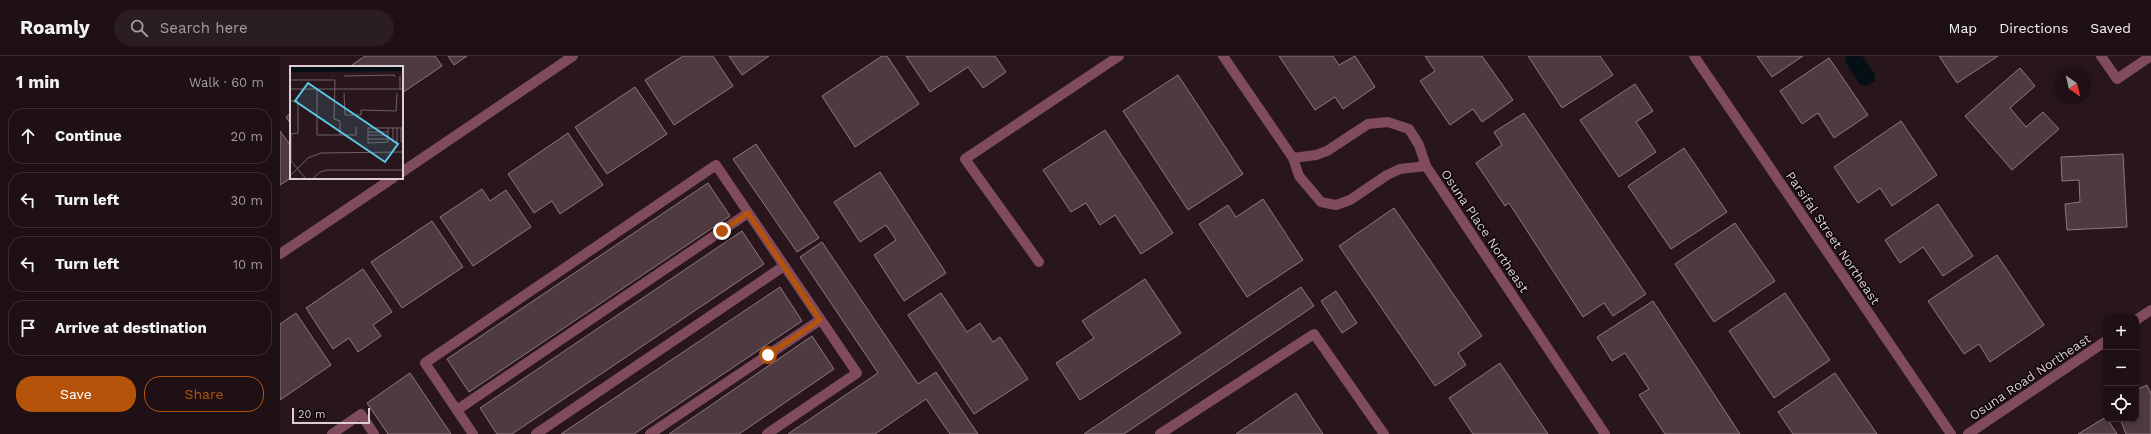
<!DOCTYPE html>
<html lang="en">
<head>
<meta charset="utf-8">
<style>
	body { margin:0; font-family:"Work Sans",sans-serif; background:#2b1e22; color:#f1f3f6 }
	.controls { position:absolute; right:12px; bottom:12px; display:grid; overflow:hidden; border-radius:8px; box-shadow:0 2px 6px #0003 }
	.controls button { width:36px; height:36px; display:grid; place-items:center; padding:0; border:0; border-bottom:1px solid #3c3034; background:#1e1015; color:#f1f3f6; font:20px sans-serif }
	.compass { position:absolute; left:1775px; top:12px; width:36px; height:36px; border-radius:50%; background:#1e1015; box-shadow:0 2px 6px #0003; rotate:146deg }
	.scale { position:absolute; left:12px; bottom:10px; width:78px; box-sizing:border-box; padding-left:4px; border:2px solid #dcced2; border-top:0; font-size:11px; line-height:14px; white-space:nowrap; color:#dcced2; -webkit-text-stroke:3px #0c0507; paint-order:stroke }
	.stop { position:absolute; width:12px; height:12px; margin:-9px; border:3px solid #b45309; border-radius:50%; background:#fff }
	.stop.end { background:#b45309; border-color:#fff; box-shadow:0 1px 4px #0008 }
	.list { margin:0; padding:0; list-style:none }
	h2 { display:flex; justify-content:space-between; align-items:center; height:52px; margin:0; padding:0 16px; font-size:17px }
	h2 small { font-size:13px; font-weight:400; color:#a19da0 }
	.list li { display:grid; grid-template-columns:26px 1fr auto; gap:12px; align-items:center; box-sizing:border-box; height:56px; margin:0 8px 8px; padding:0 8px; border:1px solid #3c3034; border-radius:16px }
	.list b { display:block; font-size:15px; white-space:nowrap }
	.list em { font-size:13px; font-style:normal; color:#a19da0 }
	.actions { display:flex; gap:8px; padding:12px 16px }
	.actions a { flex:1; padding:9px 0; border:1px solid #b45309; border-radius:16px; text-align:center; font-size:14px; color:#b45309 }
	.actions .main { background:#b45309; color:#fff }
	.icon { flex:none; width:22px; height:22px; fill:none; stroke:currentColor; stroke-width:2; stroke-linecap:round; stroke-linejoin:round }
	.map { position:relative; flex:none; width:1871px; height:378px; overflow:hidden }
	header { display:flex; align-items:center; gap:24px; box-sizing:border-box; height:56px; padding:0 20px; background:#1e1015; border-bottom:1px solid #3c3034 }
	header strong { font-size:19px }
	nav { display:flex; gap:22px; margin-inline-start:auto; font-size:14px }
	.search { width:280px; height:36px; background:#2b1e22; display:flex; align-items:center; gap:10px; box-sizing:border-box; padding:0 14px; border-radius:22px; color:#a19da0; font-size:15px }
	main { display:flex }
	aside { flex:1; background:#1e1015 }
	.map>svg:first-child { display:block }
	.water { fill:#041014 }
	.building { fill:#4f3a40; stroke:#8f777e }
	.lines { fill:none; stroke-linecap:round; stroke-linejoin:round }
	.service { stroke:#804c5d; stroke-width:10 }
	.minor { stroke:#804c5d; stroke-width:10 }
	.tertiary { stroke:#804c5d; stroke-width:10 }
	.route { stroke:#b45309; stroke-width:5 }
	.labels { text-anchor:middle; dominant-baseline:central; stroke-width:3; stroke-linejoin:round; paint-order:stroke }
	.street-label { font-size:13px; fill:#dcced2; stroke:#0c0507 }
	.inset-road { fill:none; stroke:#706065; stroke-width:1 }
	.view { fill:#5ac8e6; fill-opacity:0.15; stroke:#5ac8e6; stroke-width:2 }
	.inset-edge { fill:none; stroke:#dcced2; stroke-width:2 }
</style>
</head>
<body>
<header>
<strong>Roamly</strong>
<div class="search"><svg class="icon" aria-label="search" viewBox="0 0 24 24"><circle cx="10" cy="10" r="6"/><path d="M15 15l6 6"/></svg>Search here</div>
<nav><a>Map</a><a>Directions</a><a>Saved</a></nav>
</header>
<main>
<aside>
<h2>1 min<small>Walk · 60 m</small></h2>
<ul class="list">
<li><svg class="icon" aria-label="ahead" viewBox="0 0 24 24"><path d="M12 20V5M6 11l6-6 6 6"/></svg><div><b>Continue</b></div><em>20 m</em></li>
<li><svg class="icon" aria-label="left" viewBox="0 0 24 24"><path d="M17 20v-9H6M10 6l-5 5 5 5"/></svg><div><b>Turn left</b></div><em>30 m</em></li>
<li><svg class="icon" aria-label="left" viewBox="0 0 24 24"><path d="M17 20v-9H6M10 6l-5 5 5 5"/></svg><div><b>Turn left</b></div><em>10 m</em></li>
<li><svg class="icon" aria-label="arrive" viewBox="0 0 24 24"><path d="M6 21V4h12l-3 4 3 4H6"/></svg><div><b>Arrive at destination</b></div></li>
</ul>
<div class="actions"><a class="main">Save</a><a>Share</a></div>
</aside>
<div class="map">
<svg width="1871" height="378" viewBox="0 0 1871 378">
	<rect width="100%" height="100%" fill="#28161c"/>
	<polygon class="water" points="1566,0 1582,0 1595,18 1595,25 1586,30 1580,28 1565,6"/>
	<g class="building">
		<polygon points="85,0 155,0 162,10 122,37 122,11 73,11 72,9"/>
		<polygon points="168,0 187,0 174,9"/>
		<polygon points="403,0 433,0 453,30 394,69 365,24"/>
		<polygon points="449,0 489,0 462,19"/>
		<polygon points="602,0 607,0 639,48 575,91 542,40"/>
		<polygon points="626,0 715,0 726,16 703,32 688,11 650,36"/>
		<polygon points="999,0 1053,0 1059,9 1075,0 1095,31 1063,53 1055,41 1035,54"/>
		<polygon points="1145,0 1202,0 1233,44 1202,66 1193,53 1170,69 1140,25 1155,15"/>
		<polygon points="1248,0 1320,0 1333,19 1282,52"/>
		<polygon points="1477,0 1523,0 1492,21"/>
		<polygon points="1659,0 1718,0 1677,27"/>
		<polygon points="1549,2 1588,59 1554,82 1538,57 1522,68 1500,35"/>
		<polygon points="1740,12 1755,30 1730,52 1746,71 1763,56 1779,73 1732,114 1685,60"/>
		<polygon points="898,19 963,118 908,154 843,55"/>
		<polygon points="1355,28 1373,55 1356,66 1376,96 1339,121 1300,64"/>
		<polygon points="355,31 387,78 327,118 295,71"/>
		<polygon points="11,57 11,68 6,61"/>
		<polygon points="1244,57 1366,238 1333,260 1324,247 1303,261 1229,147 1225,150 1196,107 1222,89 1214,76"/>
		<polygon points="1621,65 1657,119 1612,150 1600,132 1578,147 1554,111"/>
		<polygon points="825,74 893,177 861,198 835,159 820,169 806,147 791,156 763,114"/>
		<polygon points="0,75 11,90 11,122 0,129"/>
		<polygon points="288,77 323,129 280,158 272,145 254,157 228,118"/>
		<polygon points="476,88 539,182 517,196 453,103"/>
		<polygon points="1404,92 1447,156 1391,193 1348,130"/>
		<polygon points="1843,98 1847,171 1787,174 1785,148 1800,146 1799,124 1782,125 1781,101"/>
		<polygon points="600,116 666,217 624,245 594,199 616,184 606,169 580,186 554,146"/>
		<polygon points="428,127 450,160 189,336 167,303"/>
		<polygon points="202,133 210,145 226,134 251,171 193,210 160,161"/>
		<polygon points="983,143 1023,204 967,241 919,168 948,149 956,161"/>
		<polygon points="1658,148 1693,200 1663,220 1643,191 1620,207 1605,184"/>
		<polygon points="1114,152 1202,280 1178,297 1186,309 1155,330 1059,190"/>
		<polygon points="152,165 183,211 122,252 91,206"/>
		<polygon points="1455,167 1495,225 1434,266 1395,208"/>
		<polygon points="462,175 484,208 232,378 217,378 200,352"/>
		<polygon points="542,186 638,328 656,316 698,378 670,378 646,343 595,378 508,378 598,317 520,201"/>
		<polygon points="1717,199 1764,269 1710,306 1699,288 1684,298 1648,245"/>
		<polygon points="83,213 112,256 93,269 101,280 78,296 69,282 53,293 26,252"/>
		<polygon points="865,223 901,277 800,344 776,307 814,282 802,265"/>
		<polygon points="500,231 522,265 354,378 281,378"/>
		<polygon points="1021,231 1034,250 844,378 804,378"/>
		<polygon points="1056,235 1077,267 1062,277 1041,245"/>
		<polygon points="661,237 687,276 700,267 713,286 720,281 748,323 694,358 628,259"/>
		<polygon points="1505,237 1550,304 1494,342 1449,275"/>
		<polygon points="1373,245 1460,378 1385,378 1359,339 1369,333 1345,297 1332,305 1317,281"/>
		<polygon points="16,257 51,309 0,344 0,268"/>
		<polygon points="532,280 554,313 459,378 389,378"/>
		<polygon points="1220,307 1268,378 1193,378 1169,342"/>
		<polygon points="130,317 171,378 108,378 87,347"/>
		<polygon points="1555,317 1597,378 1513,378 1498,356"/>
		<polygon points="1867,329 1871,338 1871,378 1846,378 1840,363 1856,363 1856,334"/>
		<polygon points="1016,337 1043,378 956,378"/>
		<polygon points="1826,361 1837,378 1798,378"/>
	</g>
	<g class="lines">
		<g class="service">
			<polyline points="177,354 468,157"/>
			<polyline points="52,378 81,358 94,378"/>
			<polyline points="193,378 145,307 436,109 577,317 487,378"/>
			<polyline points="256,378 504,210"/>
			<polyline points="370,378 540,264"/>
			<polyline points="880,378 1034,278 1104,378"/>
		</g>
		<g class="minor">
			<polyline points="943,0 1013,102 1019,120 1041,146 1056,149 1070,144 1107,119 1120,113 1146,110"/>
			<polyline points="1414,0 1671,378"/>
			<polyline points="1821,0 1837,23 1871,0"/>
			<polyline points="1013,102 1036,99 1047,95 1088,68 1108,66 1129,73 1139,89 1146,110 1325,378"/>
			<polyline points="122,116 293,0"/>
			<polyline points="0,198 113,122"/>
			<polyline points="759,206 685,103 839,0"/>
		</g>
		<g class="tertiary">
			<polyline points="1856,264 1871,254"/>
			<polyline points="1688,378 1826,285"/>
		</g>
	</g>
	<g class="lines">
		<polyline class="route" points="442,175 468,157 540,264 488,299"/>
	</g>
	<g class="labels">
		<g class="street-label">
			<text transform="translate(1205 175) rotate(56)">Osuna Place Northeast</text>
			<text transform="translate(1553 182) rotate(56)">Parsifal Street Northeast</text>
			<text transform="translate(1750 321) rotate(-34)">Osuna Road Northeast</text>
		</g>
	</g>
	<g transform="translate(10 10)">
		<rect width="113" height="113" fill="#28161c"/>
		<path d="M0 0 105 1H113V5L3 6H0Z" fill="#041014"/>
		<path class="inset-road" d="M54 10 104 9 105 11M0 14H45L44 53M0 23H113M27 23V69H66V61M110 23V10M54 27 55 49H71V44L106 45 107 27M0 35H8V67L0 68M44 53 50 55V69M98 62V76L78 77V62H113M103 62V76H107V62M111 62V76H113M78 66H98M1 68V95L16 113M78 69H98M78 73H98M0 110 18 92 31 87 113 86M22 113 30 106 37 104H113"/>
		<path class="view" d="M18 17 108 78 95 96 5 35Z"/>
		<rect width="113" height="113" class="inset-edge"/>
	</g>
</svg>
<div class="controls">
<button>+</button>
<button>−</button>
<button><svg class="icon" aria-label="locate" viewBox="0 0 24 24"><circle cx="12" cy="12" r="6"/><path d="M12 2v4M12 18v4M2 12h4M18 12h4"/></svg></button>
</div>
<svg class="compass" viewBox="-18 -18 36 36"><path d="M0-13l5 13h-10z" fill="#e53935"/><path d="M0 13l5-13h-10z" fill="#a19da0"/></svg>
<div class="scale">20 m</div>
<div class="stop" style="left:488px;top:299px"></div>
<div class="stop end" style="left:442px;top:175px"></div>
</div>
</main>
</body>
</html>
